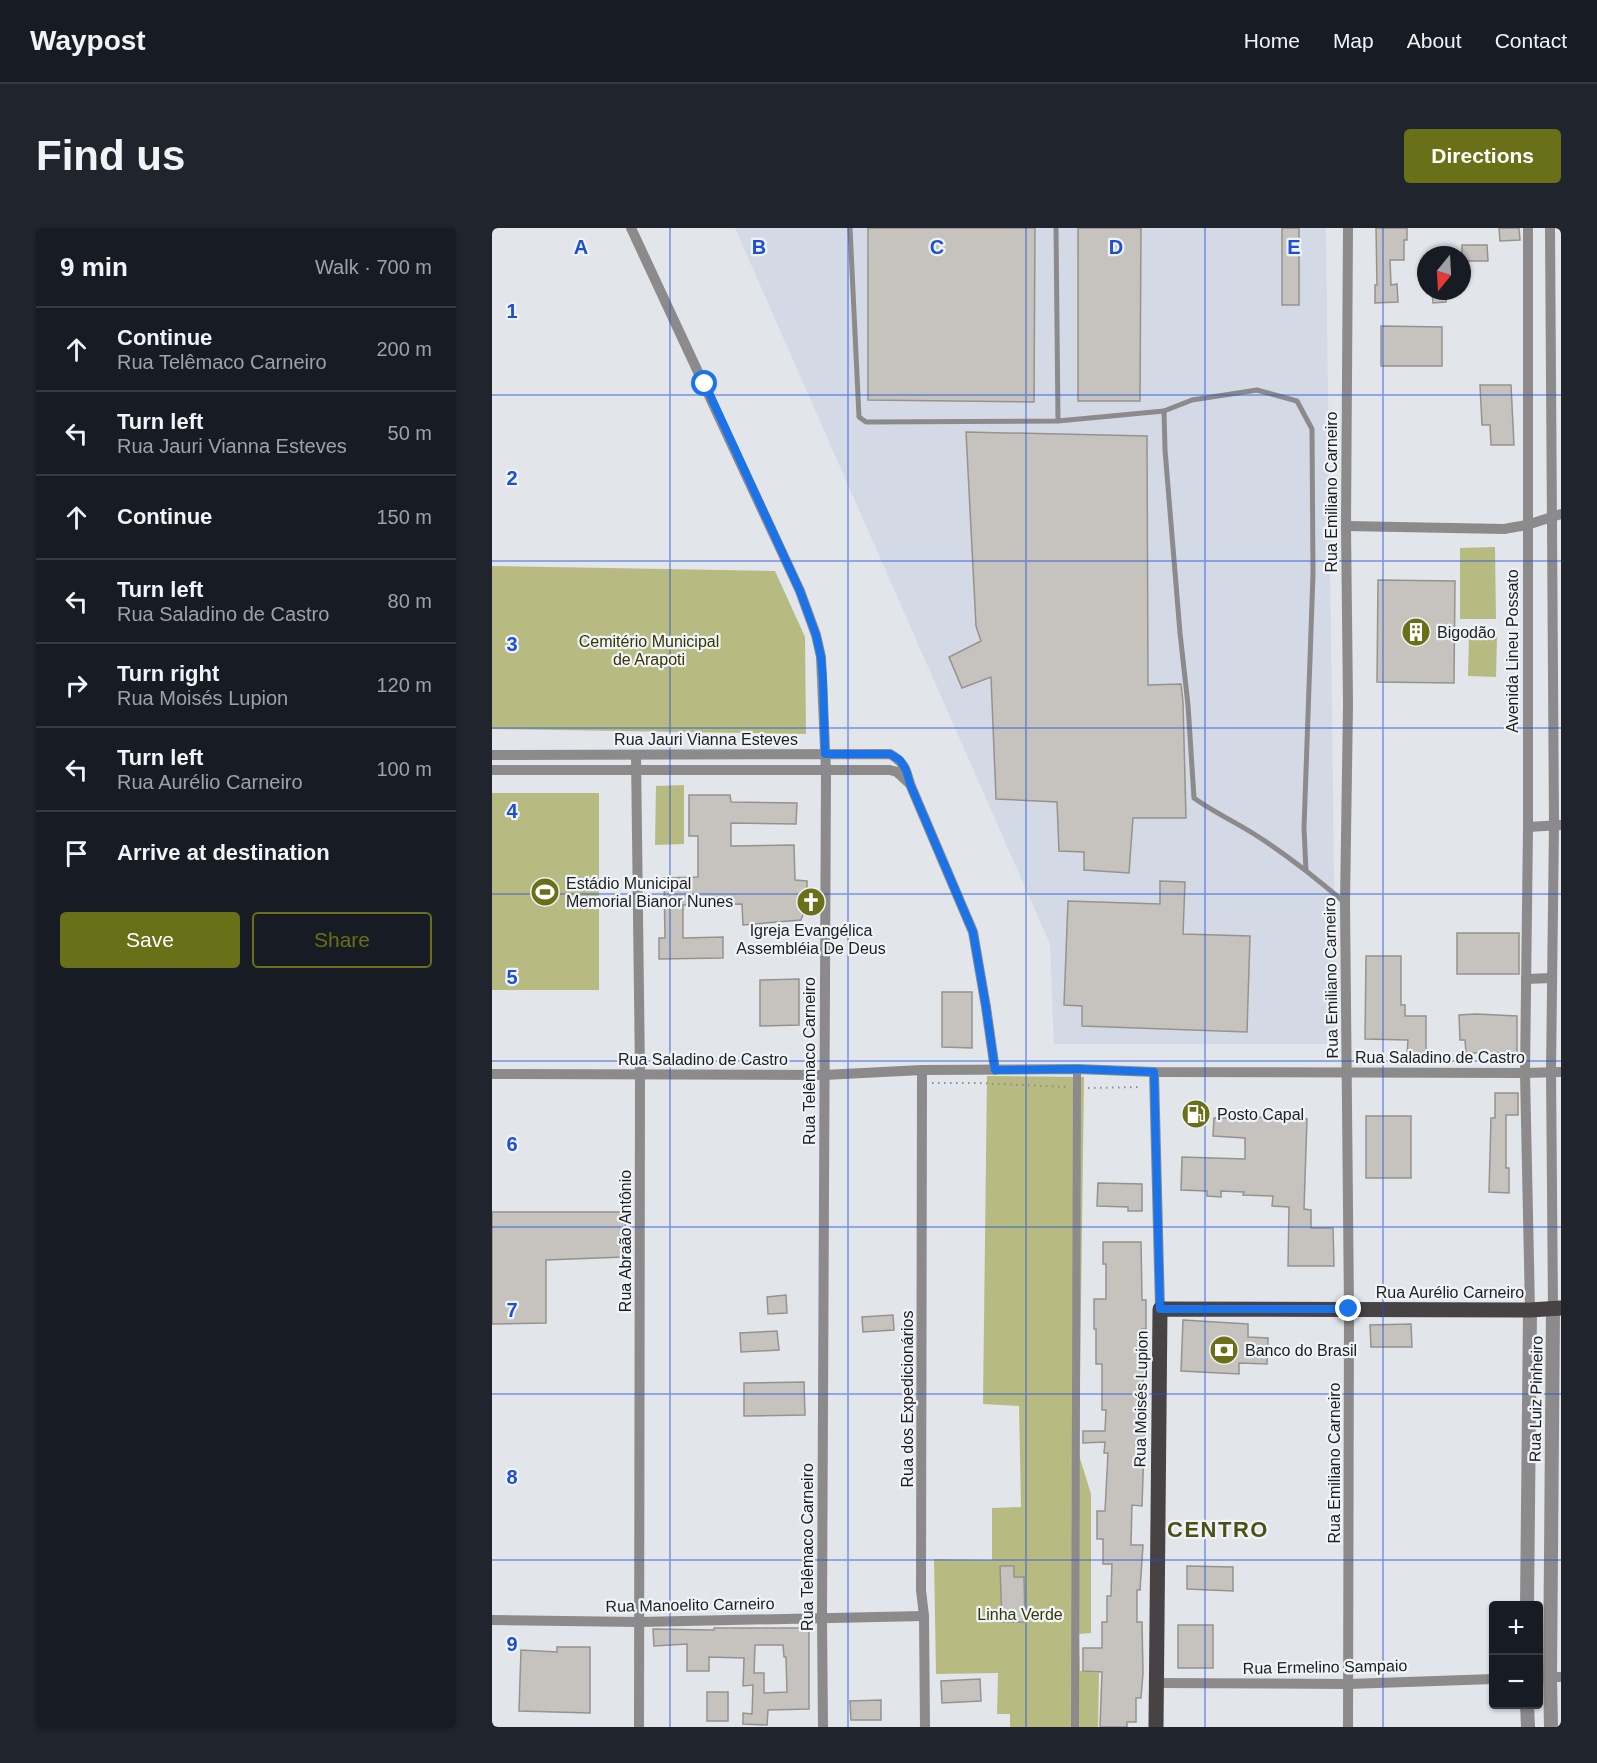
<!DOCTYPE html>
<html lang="en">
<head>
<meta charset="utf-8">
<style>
	body { margin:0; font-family:Arial,sans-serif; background:#20242c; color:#f1f3f6 }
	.controls { position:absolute; right:18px; bottom:18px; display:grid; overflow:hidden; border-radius:6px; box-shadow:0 2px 4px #0004 }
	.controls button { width:54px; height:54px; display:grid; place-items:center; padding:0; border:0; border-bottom:2px solid #363941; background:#171b24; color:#f1f3f6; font:30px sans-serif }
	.compass { position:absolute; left:925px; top:18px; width:54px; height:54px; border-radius:50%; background:#171b24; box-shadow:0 2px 4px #0004; rotate:198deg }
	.stop { position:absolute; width:18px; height:18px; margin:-14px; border:4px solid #1a73e8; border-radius:50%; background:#fff }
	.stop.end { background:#1a73e8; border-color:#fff; box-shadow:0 2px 6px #0008 }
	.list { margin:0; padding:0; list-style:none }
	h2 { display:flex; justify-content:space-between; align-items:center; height:78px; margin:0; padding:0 24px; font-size:26px }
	h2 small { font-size:20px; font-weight:400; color:#9ea1a6 }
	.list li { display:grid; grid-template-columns:39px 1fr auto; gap:18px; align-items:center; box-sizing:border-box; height:84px; padding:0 24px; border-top:2px solid #363941 }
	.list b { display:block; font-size:22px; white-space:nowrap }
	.list p { margin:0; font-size:20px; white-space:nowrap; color:#9ea1a6 }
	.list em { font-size:20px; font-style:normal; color:#9ea1a6 }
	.actions { display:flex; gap:12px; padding:18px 24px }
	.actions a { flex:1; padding:14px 0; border:2px solid #697017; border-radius:6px; text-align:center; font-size:21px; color:#697017 }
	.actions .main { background:#697017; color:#fff }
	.icon { flex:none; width:33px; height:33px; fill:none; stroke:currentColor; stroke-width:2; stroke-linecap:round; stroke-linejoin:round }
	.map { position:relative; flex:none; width:1069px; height:1499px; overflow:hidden; border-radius:6px }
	header { display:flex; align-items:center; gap:36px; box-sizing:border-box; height:84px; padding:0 30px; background:#171b24; border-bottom:2px solid #363941 }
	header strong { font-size:28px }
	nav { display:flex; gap:33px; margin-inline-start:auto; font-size:21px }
	.intro { display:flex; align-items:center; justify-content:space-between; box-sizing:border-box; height:144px; padding:0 36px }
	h1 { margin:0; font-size:42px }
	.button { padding:15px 27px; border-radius:6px; background:#697017; color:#fff; font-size:21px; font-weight:700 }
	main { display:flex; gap:36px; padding:0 36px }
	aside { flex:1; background:#171b24; border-radius:6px; box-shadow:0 2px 4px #0004 }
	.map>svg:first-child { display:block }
	.built { fill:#d3dae5 }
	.green { fill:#b8bb81 }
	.building { fill:#c6c3bf; stroke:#96938e; stroke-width:1.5; fill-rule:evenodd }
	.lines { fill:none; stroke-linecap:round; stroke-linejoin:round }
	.path { stroke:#8c8e91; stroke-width:2; stroke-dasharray:1.5 4.5; stroke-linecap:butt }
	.service { stroke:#8d8a8b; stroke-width:5 }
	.pedestrian { stroke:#8d8a8b; stroke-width:8 }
	.minor { stroke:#8d8a8b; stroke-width:10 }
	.tertiary { stroke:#8d8a8b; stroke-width:14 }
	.primary { stroke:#474243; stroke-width:15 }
	.route { stroke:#1a73e8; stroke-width:8 }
	.grid { fill:none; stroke:#1d4ed8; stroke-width:1.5; stroke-opacity:0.55 }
	.labels { text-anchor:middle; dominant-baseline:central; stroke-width:4.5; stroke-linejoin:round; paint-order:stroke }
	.street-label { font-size:16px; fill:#1d1e20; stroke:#f0f3f7 }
	.poi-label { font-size:16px; fill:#1d1e20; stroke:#f0f3f7; text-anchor:start }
	.park-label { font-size:16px; fill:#363603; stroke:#f0f3f7 }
	.district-label { font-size:22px; font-weight:bold; letter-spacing:1.5px; fill:#4b5015; stroke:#f0f3f7 }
	.grid-label { font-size:20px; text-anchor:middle; font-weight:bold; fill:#1d4ed8; stroke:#f0f3f7; stroke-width:4.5; stroke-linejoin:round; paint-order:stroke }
</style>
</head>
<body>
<header>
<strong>Waypost</strong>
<nav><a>Home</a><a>Map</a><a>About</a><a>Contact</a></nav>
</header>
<div class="intro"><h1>Find us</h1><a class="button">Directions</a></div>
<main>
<aside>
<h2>9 min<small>Walk · 700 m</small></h2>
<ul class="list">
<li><svg class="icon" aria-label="ahead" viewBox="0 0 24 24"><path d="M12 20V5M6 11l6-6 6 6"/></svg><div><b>Continue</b><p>Rua Telêmaco Carneiro</p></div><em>200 m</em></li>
<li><svg class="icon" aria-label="left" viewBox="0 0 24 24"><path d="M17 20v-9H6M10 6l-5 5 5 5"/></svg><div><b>Turn left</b><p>Rua Jauri Vianna Esteves</p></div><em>50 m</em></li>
<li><svg class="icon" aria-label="ahead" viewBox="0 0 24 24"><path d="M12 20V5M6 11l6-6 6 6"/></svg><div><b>Continue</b></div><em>150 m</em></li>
<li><svg class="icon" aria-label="left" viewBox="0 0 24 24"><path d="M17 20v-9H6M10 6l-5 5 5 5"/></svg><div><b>Turn left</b><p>Rua Saladino de Castro</p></div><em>80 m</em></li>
<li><svg class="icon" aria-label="right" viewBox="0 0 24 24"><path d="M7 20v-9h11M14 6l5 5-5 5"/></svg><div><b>Turn right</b><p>Rua Moisés Lupion</p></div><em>120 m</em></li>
<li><svg class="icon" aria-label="left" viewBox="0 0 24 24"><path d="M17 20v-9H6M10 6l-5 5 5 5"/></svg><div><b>Turn left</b><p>Rua Aurélio Carneiro</p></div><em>100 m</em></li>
<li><svg class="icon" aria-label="arrive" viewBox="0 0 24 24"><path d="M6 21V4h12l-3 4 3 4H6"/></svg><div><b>Arrive at destination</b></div></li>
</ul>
<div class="actions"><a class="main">Save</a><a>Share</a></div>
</aside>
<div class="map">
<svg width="1069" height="1499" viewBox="0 0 1069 1499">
	<rect width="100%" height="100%" fill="#e2e5ea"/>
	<polygon class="built" points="243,0 834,0 844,816 562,816 558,716"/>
	<g class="green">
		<polygon points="1003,319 1004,391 968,391 968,320"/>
		<polygon points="0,338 283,343 313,409 314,506 0,501"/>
		<polygon points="977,408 1005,409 1004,449 976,448"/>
		<polygon points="192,557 192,616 163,617 164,558"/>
		<rect x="0" y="565" width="107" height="197"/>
		<polygon points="495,848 592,849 587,1227 599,1266 599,1405 587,1406 588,1443 607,1445 606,1499 518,1499 518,1486 505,1486 506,1445 444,1446 442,1331 500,1332 500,1280 529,1279 527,1178 491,1176"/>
	</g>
	<g class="building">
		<polygon points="376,0 543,0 542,174 376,172"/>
		<polygon points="586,0 649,0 648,173 586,173"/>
		<rect x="790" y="0" width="17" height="77"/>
		<polygon points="884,0 915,0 915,12 912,12 912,32 898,32 899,57 905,56 906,74 883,75 883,57 885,57"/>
		<polygon points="1007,0 1027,0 1028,12 1008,13"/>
		<polygon points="970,17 995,17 996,33 970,33"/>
		<polygon points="940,63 954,63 954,74 941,75"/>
		<polygon points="889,98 950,99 950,138 889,138"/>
		<polygon points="988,157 1019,157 1022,217 999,217 998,197 990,197"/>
		<polygon points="474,204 655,208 656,457 689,456 691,474 694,590 641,590 637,645 592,642 592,624 567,623 565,574 504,571 499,449 470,460 457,429 489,413 484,398"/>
		<polygon points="886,352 963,353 962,455 885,454"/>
		<polygon points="197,567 238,567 239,574 305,575 304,596 239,595 239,618 302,617 303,652 315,653 315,676 309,692 251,697 250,676 191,677 191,710 231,709 231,730 167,731 167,710 173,710 172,650 206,649 206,608 197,608"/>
		<polygon points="668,653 693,654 691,706 758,708 755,804 590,798 590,778 572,777 576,673 668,676"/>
		<rect x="965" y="705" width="62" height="41"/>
		<polygon points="874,728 909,728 909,777 913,777 913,788 934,788 934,827 915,827 916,812 873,811"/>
		<polygon points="307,751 307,797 268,798 268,752"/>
		<polygon points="450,764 480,764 480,820 450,819"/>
		<polygon points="984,786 1025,788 1025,825 974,825 973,812 968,812 967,787"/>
		<polygon points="1003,865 1026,865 1026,887 1014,887 1014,940 1017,940 1017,965 997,964 999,890 1003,890"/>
		<rect x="874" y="888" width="45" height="62"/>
		<polygon points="754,889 815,891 812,981 819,982 819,1000 841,1000 842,1038 796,1038 797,979 780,978 781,968 751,967 752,964 729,963 729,969 715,968 715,963 689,962 690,929 753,931 753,910 721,908 722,890 754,890"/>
		<polygon points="606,955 650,956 650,983 636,983 636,979 605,978"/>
		<polygon points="0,984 134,984 132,1029 54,1032 54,1095 0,1096"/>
		<polygon points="611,1014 649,1014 650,1072 654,1072 654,1101 650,1101 650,1139 652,1139 650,1174 652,1174 653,1189 650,1278 640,1277 639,1317 651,1317 648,1362 645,1362 645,1394 650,1394 651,1445 649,1470 644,1470 644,1494 635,1494 635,1499 608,1499 610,1444 591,1443 591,1420 610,1420 610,1394 615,1394 615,1368 619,1368 620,1336 611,1336 611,1311 605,1311 605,1283 613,1283 616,1225 612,1225 613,1214 591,1215 591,1203 613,1203 614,1182 610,1182 610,1136 604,1136 604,1101 602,1101 602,1071 614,1071 614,1036 611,1036"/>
		<polygon points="294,1067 295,1085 276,1086 275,1069"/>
		<polygon points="401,1087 402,1102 371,1104 370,1089"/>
		<polygon points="691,1092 756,1096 756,1109 776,1110 775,1136 747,1135 747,1146 689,1143"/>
		<polygon points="919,1096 920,1119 879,1119 878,1097"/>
		<polygon points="285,1103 287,1122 249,1124 248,1105"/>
		<polygon points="312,1154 313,1187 252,1188 252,1155"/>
		<polygon points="508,1338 522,1338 522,1349 532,1349 533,1394 510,1394"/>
		<polygon points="695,1338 741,1339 741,1363 695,1361"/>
		<rect x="686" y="1397" width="35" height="43"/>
		<path d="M222 1400H317V1481L276 1482 275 1497 251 1496V1485L260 1486 261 1457 251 1458 252 1430 217 1429V1443H195V1416L162 1418 161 1401 222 1402ZM263 1417H291L292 1429H294L295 1464 272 1465V1445H262Z"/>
		<polygon points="65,1419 98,1419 98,1485 27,1483 29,1422 65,1424"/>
		<polygon points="488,1451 489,1473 450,1475 449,1453"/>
		<rect x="215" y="1464" width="21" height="29"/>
		<polygon points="389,1472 389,1492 359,1492 358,1473"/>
	</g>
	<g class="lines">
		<g class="path">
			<polyline points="440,855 486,855 575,859"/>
			<polyline points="596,860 650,859"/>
		</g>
		<g class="service">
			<polyline points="358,0 367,189 374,194 566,193 672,183"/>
			<polyline points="564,0 566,193"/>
			<path d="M814 643 812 600 821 346 820 201 805 173 765 162 700 172 672 183 673 222 688 405 696 477 702 570C721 584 742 593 762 606 794 626 824 650 852 674"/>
		</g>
		<polyline class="pedestrian" points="583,1499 585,841"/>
		<g class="minor">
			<polyline points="139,0 308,363 324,407 329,429 334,543 330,1390 331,1499"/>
			<polyline points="856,0 854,298 856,476 853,675 857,1081 856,1499"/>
			<polyline points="1036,0 1036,599 1033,845 1038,1082"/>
			<polyline points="1058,0 1062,597 1059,843 1061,1080"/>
			<polyline points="854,298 1012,301 1035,297 1069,286"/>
			<path d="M0 527 398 526C412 534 414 541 418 556L405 544 398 542H0"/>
			<polyline points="144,527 148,846 147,1499"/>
			<polyline points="418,556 481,704 494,779 503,842"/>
			<polyline points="1036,599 1069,597"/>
			<polyline points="1034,751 1060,750"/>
			<polyline points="430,842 429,1362 432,1388 433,1499"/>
			<polyline points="662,844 668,1081"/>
			<polyline points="0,846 332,847 430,842 585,841 662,844 1033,845 1069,844"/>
			<polyline points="0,1392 147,1394 432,1388"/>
			<polyline points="1046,1449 1069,1449"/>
			<polyline points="664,1455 856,1456 1002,1451"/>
		</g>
		<g class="tertiary">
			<polyline points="1035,1378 1038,1082"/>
			<polyline points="1035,1476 1036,1499"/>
			<polyline points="1059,1499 1058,1449 1061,1080"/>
		</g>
		<polyline class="primary" points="664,1499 668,1081 1038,1082 1069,1080"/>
	</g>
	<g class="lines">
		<polyline class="route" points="213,156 308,363 324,407 329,429 331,451 333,526 398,526 408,532 414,542 418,556 481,704 494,779 503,842 585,841 662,844 668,1081 857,1081"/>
	</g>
	<path class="grid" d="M178 0V1499M356 0V1499M534 0V1499M713 0V1499M891 0V1499M0 167H1069M0 333H1069M0 500H1069M0 666H1069M0 833H1069M0 999H1069M0 1166H1069M0 1332H1069"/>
	<defs>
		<g id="building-disc" transform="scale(1.5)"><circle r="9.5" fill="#697017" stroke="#f0f3f7"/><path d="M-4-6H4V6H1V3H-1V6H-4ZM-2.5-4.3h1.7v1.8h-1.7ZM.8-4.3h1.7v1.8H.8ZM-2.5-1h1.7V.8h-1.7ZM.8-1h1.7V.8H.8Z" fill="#fff"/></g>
		<g id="stadium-disc" transform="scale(1.5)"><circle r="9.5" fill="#697017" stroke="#f0f3f7"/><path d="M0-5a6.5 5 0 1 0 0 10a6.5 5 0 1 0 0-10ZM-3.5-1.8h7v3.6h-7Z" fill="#fff"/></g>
		<g id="church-disc" transform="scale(1.5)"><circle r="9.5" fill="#697017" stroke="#f0f3f7"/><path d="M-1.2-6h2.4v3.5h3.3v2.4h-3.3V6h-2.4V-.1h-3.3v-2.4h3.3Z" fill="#fff"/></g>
		<g id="fuel-disc" transform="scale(1.5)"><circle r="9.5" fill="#697017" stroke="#f0f3f7"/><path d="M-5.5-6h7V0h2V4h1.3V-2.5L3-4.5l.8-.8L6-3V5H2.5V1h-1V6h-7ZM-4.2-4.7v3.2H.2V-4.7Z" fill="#fff"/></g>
		<g id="bank-disc" transform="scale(1.5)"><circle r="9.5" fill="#697017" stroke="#f0f3f7"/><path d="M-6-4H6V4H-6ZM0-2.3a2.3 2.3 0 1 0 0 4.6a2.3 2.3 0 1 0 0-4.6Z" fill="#fff"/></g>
	</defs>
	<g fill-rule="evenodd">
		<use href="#building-disc" x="924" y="404"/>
		<use href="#stadium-disc" x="53" y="664"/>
		<use href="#church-disc" x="319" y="674"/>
		<use href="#fuel-disc" x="704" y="886"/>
		<use href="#bank-disc" x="732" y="1122"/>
	</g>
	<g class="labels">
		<g class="street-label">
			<text transform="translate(839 264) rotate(-90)">Rua Emiliano Carneiro</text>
			<text transform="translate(1020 423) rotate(-90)">Avenida Lineu Possato</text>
			<text x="214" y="511">Rua Jauri Vianna Esteves</text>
			<text transform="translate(839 750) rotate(-91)">Rua Emiliano Carneiro</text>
			<text x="948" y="829">Rua Saladino de Castro</text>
			<text x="211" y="831">Rua Saladino de Castro</text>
			<text transform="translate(317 833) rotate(-90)">Rua Telêmaco Carneiro</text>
			<text transform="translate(133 1013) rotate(-90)">Rua Abraão Antônio</text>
			<text x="958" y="1064">Rua Aurélio Carneiro</text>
			<text transform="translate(415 1171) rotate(-90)">Rua dos Expedicionários</text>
			<text transform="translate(649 1171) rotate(-89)">Rua Moisés Lupion</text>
			<text transform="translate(1044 1171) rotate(-89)">Rua Luiz Pinheiro</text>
			<text transform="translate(842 1235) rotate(-90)">Rua Emiliano Carneiro</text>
			<text transform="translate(315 1319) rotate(-90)">Rua Telêmaco Carneiro</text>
			<text transform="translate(198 1377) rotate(-1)">Rua Manoelito Carneiro</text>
			<text transform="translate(833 1439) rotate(-1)">Rua Ermelino Sampaio</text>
		</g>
		<g class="poi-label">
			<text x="945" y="404">Bigodão</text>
			<text x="74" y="655">Estádio Municipal<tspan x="74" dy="18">Memorial Bianor Nunes</tspan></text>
			<text x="319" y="702" text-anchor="middle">Igreja Evangélica<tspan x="319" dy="18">Assembléia De Deus</tspan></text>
			<text x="725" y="886">Posto Capal</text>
			<text x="753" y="1122">Banco do Brasil</text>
		</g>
		<g class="park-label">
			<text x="157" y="413">Cemitério Municipal<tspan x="157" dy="18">de Arapoti</tspan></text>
			<text x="528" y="1386">Linha Verde</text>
		</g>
		<g class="district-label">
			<text x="726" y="1301">CENTRO</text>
		</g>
	</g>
	<g class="grid-label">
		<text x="89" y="26">A</text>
		<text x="267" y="26">B</text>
		<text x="445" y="26">C</text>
		<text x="624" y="26">D</text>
		<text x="802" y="26">E</text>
		<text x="20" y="90">1</text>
		<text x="20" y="257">2</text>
		<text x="20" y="423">3</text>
		<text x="20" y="590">4</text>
		<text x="20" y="756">5</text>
		<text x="20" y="923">6</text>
		<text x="20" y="1089">7</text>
		<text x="20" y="1256">8</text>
		<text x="20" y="1423">9</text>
	</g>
</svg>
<div class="controls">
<button>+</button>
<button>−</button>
</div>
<svg class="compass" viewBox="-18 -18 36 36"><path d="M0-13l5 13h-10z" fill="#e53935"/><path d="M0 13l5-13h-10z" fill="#9ea1a6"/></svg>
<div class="stop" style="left:213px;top:156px"></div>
<div class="stop end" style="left:857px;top:1081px"></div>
</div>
</main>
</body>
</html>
